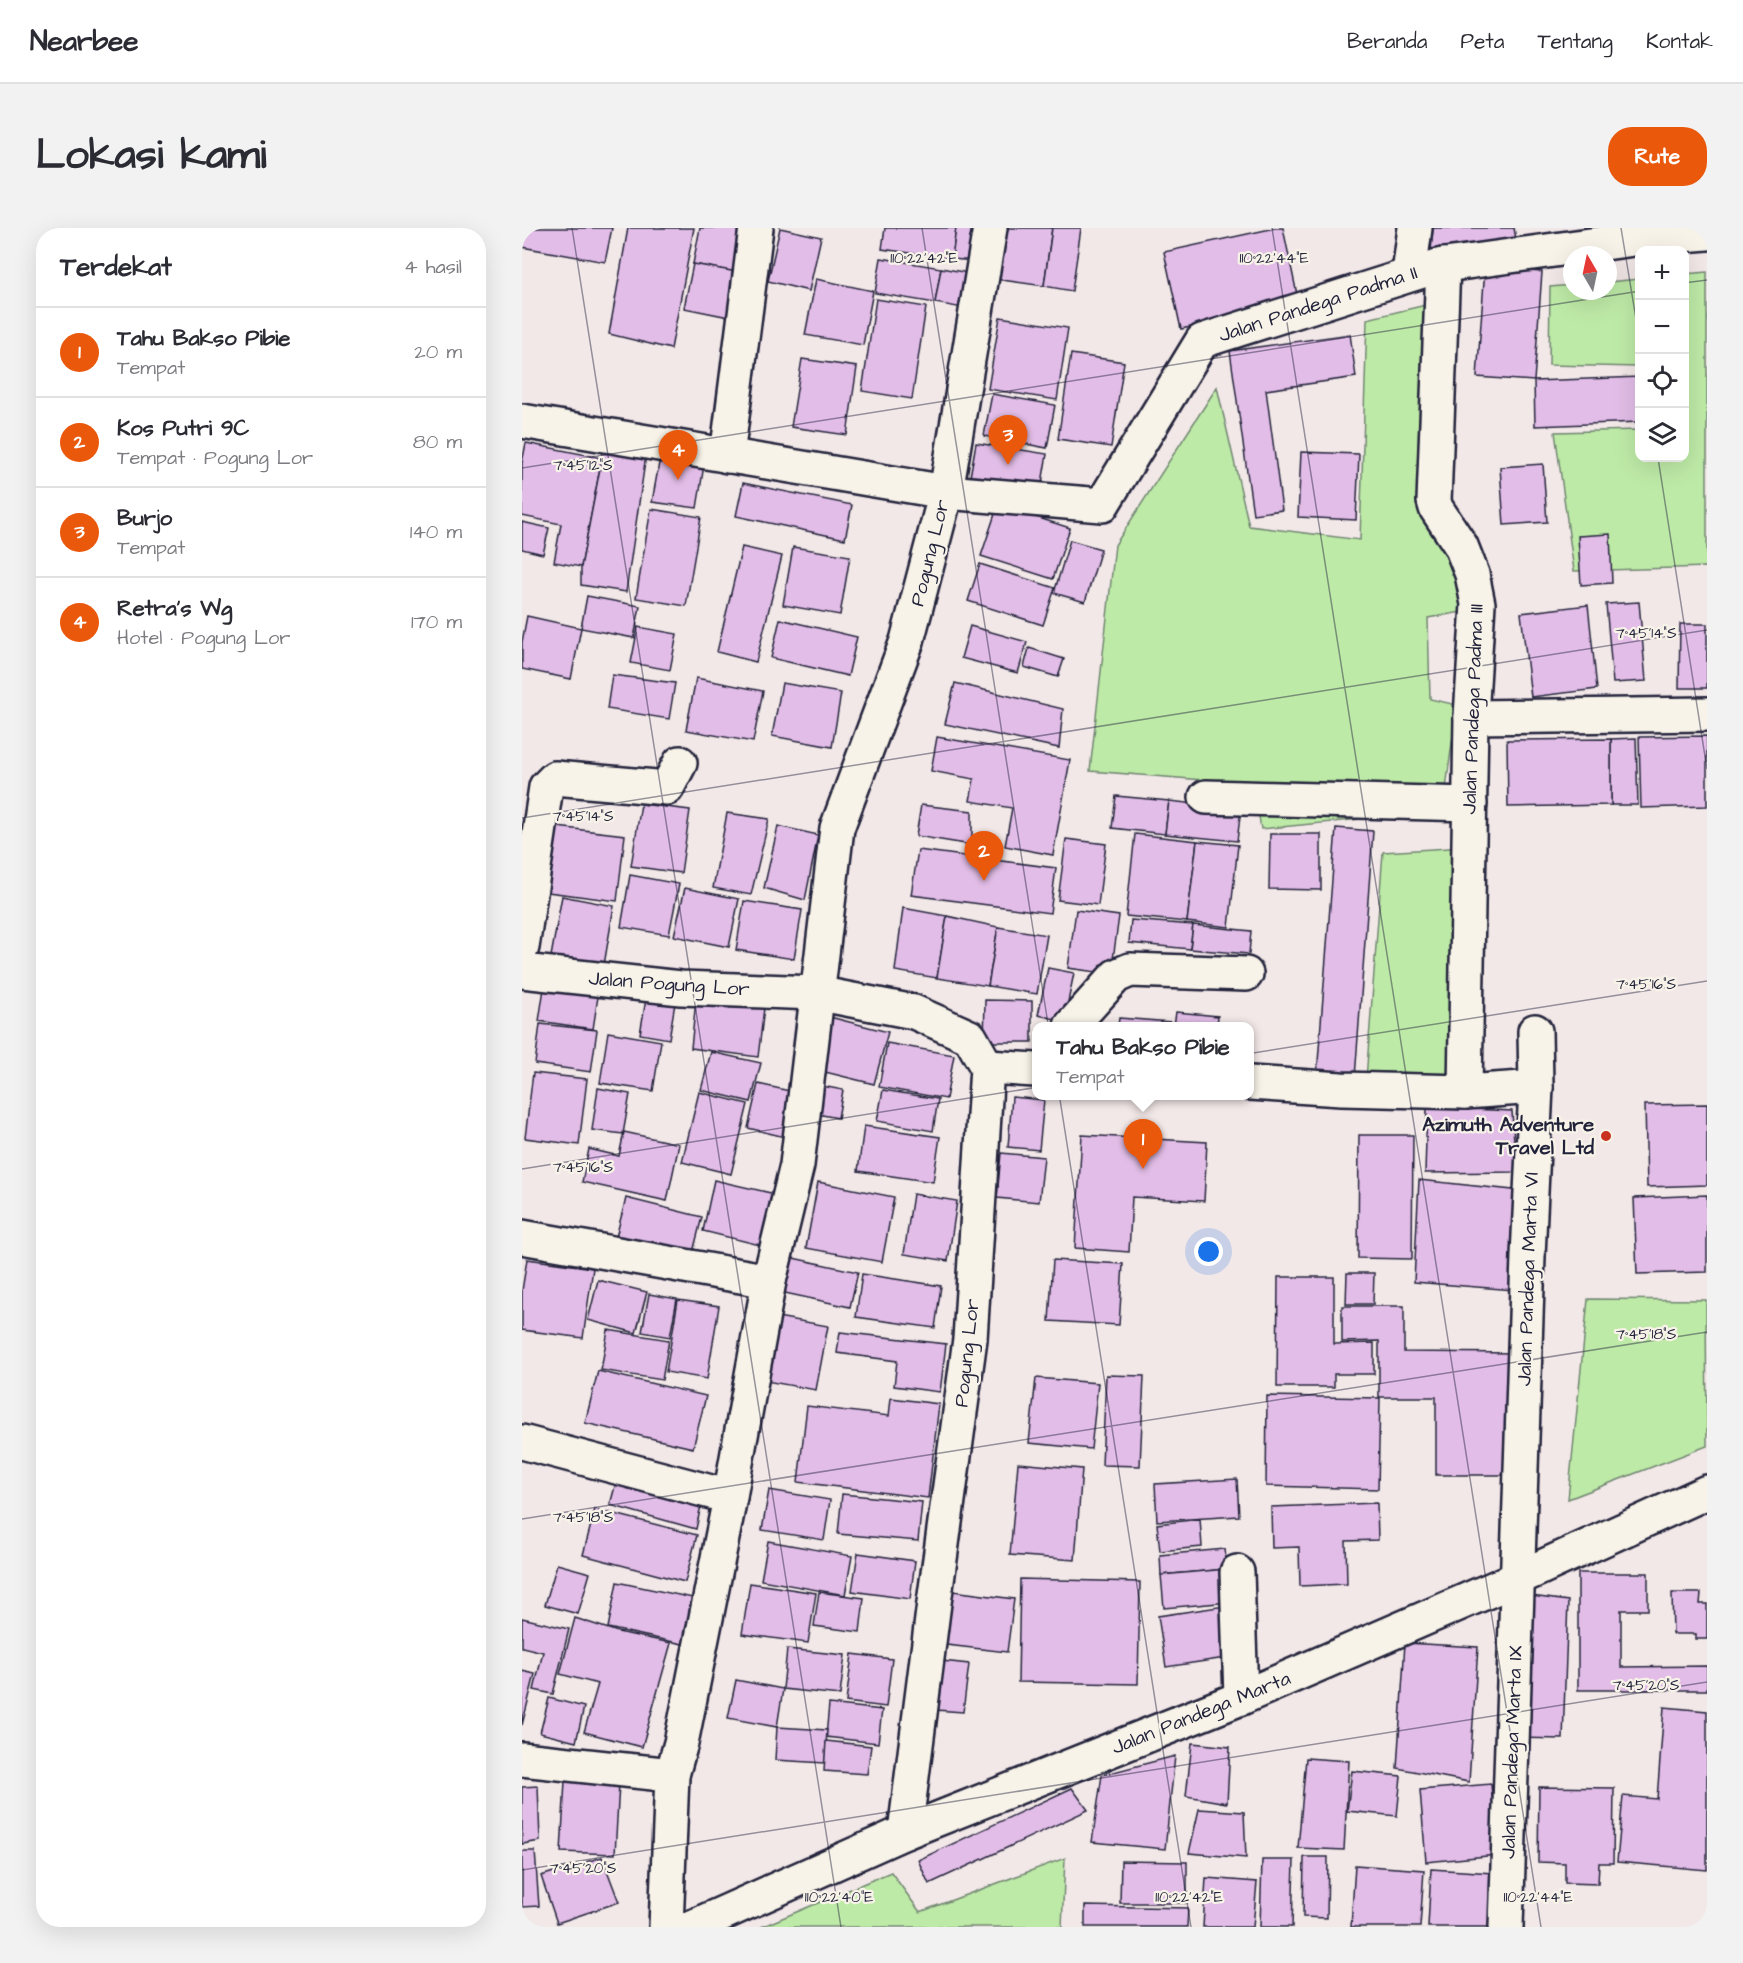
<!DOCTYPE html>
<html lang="id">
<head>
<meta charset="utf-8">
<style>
	body { margin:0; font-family:"Architects Daughter",sans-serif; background:#f2f2f3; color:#2b2b33 }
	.controls { position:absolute; right:18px; top:18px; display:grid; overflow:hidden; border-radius:12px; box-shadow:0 6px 24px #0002 }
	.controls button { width:54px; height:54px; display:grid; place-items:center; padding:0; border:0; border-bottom:2px solid #e1e1e2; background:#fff; color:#2b2b33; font:30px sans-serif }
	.compass { position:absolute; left:1041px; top:18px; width:54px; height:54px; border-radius:50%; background:#fff; box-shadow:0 6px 24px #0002; rotate:351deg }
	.you { position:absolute; left:687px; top:1024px; width:21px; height:21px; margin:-15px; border:4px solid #fff; border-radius:50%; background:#1a73e8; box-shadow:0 0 0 9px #1a73e833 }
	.badge { display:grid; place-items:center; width:39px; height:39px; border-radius:50%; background:#ea580c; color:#fff; font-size:20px; font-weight:700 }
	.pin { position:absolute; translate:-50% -50px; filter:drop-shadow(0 2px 3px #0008) }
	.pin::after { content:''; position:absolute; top:32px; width:21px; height:18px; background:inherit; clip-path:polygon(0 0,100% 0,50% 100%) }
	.popup { position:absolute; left:510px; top:794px; width:222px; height:78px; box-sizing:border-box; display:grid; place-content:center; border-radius:12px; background:#fff; filter:drop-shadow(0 2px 4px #0005); font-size:20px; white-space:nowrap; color:#7c7c81 }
	.popup b { font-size:22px; color:#2b2b33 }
	.popup::after { content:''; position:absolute; left:50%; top:100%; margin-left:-12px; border:12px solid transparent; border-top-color:#fff }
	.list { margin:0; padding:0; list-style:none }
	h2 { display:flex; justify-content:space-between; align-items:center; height:78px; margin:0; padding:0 24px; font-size:26px }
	h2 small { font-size:20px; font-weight:400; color:#7c7c81 }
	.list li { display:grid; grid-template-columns:39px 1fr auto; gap:18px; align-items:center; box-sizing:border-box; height:90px; padding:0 24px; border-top:2px solid #e1e1e2 }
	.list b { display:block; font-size:22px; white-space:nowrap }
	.list p { margin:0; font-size:20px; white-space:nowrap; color:#7c7c81 }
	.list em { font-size:20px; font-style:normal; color:#7c7c81 }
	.icon { flex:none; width:33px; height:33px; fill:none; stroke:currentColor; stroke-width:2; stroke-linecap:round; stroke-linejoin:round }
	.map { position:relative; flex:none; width:1185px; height:1699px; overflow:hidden; border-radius:24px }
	header { display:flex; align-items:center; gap:36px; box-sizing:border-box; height:84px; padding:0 30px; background:#fff; border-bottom:2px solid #e1e1e2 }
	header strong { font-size:28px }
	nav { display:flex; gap:33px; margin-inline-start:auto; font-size:21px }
	.intro { display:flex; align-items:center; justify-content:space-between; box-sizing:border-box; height:144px; padding:0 36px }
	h1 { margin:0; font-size:42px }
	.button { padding:15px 27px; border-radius:24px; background:#ea580c; color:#fff; font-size:21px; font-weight:700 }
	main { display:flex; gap:36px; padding:0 36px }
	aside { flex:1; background:#fff; border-radius:24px; box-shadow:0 6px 24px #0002 }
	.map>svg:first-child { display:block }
	.green { fill:#beeaa7; stroke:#708671; stroke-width:1.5 }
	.building { fill:#e2bde7; stroke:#22223b; stroke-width:1.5 }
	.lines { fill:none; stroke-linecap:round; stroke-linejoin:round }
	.minor-casing { stroke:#22223b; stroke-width:38 }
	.minor { stroke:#f7f3e8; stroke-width:33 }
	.ticks { fill:none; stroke:#22223b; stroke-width:1.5; stroke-opacity:0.45 }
	.poi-dot { fill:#c8321e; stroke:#f7f3e8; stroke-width:2 }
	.labels { text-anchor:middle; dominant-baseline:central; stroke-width:4.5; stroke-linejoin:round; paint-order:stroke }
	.street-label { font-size:20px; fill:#22223b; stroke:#f7f3e8 }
	.poi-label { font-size:20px; font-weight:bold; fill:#22223b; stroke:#f7f3e8; text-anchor:end }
	.ticks-label { font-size:15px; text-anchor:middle; fill:#22223b; stroke:#f7f3e8; stroke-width:4.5; stroke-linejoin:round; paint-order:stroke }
</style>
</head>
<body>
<header>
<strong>Nearbee</strong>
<nav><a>Beranda</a><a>Peta</a><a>Tentang</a><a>Kontak</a></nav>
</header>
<div class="intro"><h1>Lokasi kami</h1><a class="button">Rute</a></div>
<main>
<aside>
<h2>Terdekat<small>4 hasil</small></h2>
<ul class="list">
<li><span class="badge">1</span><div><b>Tahu Bakso Pibie</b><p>Tempat</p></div><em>20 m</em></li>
<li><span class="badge">2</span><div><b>Kos Putri 9C</b><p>Tempat · Pogung Lor</p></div><em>80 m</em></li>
<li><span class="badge">3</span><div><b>Burjo</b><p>Tempat</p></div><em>140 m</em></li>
<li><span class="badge">4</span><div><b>Retra's Wg</b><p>Hotel · Pogung Lor</p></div><em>170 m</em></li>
</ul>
</aside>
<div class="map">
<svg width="1185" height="1699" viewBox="0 0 1185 1699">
	<rect width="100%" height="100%" fill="#f3e8e8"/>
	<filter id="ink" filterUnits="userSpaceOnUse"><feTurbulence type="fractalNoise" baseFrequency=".0167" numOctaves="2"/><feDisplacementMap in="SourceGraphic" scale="12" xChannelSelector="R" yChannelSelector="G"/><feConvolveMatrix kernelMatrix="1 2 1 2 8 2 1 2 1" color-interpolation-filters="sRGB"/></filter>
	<g filter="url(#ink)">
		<g class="green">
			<polygon points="1185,44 1185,339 1052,343 1033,204 1117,202 1118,230 1162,230 1163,46"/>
			<polygon points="1117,51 1117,139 1027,137 1028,59 1050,57 1050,63 1086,63 1086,54"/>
			<polygon points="908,76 906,291 938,330 946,383 906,390 908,471 935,477 921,583 739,601 732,556 568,543 593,317 695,159 727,298 838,312 845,91"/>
			<polygon points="960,618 952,851 843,865 861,624"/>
			<polygon points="1066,1071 1184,1072 1185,1218 1046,1271"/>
			<polygon points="543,1630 540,1699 239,1699 369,1644 398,1684"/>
		</g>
		<g class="building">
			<polygon points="0,0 90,0 83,34 0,19"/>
			<polygon points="106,0 172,0 149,121 87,106"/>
			<polygon points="178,0 223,0 215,44 171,36"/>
			<polygon points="258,0 299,9 287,63 246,53"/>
			<polygon points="363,0 434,0 430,31 360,21"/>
			<polygon points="434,0 457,0 452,33 430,31"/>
			<polygon points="481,0 530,0 522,58 473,51"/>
			<polygon points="530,0 559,0 550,63 522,58"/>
			<polygon points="753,0 761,0 777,76 659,101 642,24"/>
			<polygon points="911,0 992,0 994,11 909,23"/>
			<polygon points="359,30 419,40 413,75 353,65"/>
			<polygon points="171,36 215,44 207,89 162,80"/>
			<polygon points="419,40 458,47 452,82 413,75"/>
			<polygon points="963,40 1020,44 1012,153 955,149"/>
			<polygon points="294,51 351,63 341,117 283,107"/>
			<polygon points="354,71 404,79 390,171 340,163"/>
			<polygon points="478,89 546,100 535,172 466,161"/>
			<polygon points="828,106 834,149 744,162 760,282 731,286 708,123"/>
			<polygon points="549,126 602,134 589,219 536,211"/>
			<polygon points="280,131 335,139 325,207 269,199"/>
			<polygon points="1118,149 1118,194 1013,198 1012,153"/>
			<polygon points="470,166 533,177 525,220 462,208"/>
			<polygon points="4,215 80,230 59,339 32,334 39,296 0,288 0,235"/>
			<polygon points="454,215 525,226 519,261 448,249"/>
			<polygon points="79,221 124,227 104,364 59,357 59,339 80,230"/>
			<polygon points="139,224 183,231 175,280 130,274"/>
			<polygon points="779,224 837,226 834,292 776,289"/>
			<polygon points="1021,236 1025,294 982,297 978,239"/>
			<polygon points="221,255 330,277 323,311 214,288"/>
			<polygon points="476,277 548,300 531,351 459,328"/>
			<polygon points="129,281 179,289 164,378 114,370"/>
			<polygon points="0,294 27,300 21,326 0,321"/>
			<polygon points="1088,306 1090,355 1059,357 1056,308"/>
			<polygon points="548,312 579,321 563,374 532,365"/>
			<polygon points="220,319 260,328 234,434 195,424"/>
			<polygon points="271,319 328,328 318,387 261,377"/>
			<polygon points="458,336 533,360 521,397 446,373"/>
			<polygon points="65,368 118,378 112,410 59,400"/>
			<polygon points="1117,374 1124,453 1091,455 1084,376"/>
			<polygon points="1066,377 1075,461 1009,469 999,385"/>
			<polygon points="5,388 59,400 49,451 0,441 0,414"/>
			<polygon points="258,391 335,409 326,448 249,430"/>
			<polygon points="1158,396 1185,396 1185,460 1157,460"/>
			<polygon points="448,398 505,414 496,445 439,430"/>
			<polygon points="116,399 155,406 148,442 109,435"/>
			<polygon points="507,420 542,431 536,449 502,439"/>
			<polygon points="90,447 153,455 147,491 85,481"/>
			<polygon points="174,450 241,463 231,514 164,502"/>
			<polygon points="260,455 319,465 310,519 250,508"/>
			<polygon points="433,455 541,481 537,520 423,496"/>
			<polygon points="1185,508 1185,578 1119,580 1117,509"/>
			<polygon points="415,509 548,532 531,627 483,618 490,580 448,573 452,551 409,543"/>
			<polygon points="1114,510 1116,577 1089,577 1089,511"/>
			<polygon points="1089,511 1089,577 986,579 985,512"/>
			<polygon points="594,568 647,573 643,606 590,600"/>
			<polygon points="647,573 719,581 715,613 643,606"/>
			<polygon points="119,576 168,582 159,645 109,638"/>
			<polygon points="399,577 450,583 450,617 394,608"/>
			<polygon points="205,585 247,591 229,667 191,660"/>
			<polygon points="256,598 296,607 283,672 242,660"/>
			<polygon points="35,599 103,607 95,673 26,664"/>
			<polygon points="814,600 851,603 833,850 795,847"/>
			<polygon points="613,606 675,613 665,694 604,688"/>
			<polygon points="748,606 799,606 799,662 747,661"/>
			<polygon points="544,611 584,616 576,677 536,672"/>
			<polygon points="675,613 716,617 707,699 665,694"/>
			<polygon points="396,622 534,640 528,685 389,667"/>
			<polygon points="108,647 157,656 147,707 99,699"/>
			<polygon points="163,660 217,671 207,719 152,708"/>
			<polygon points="40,668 92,678 81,743 28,734"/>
			<polygon points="222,673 280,682 272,731 214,722"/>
			<polygon points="381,680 425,688 415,750 373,743"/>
			<polygon points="554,682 597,688 589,746 546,740"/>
			<polygon points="425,688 476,699 466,758 415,750"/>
			<polygon points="609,692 671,697 668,721 607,715"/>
			<polygon points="671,697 729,703 727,726 668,721"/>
			<polygon points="476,699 525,707 515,766 466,758"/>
			<polygon points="526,740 552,745 542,793 516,787"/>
			<polygon points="23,754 77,762 71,801 17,793"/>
			<polygon points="125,765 154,769 147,811 118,806"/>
			<polygon points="174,772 242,780 236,829 169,820"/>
			<polygon points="463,772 510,773 510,814 462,814"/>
			<polygon points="654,784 696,788 695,798 652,798"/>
			<polygon points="308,789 366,804 352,856 295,842"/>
			<polygon points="597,790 649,794 649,798 596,798"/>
			<polygon points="18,796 75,802 69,844 13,836"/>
			<polygon points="86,804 139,813 131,863 78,855"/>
			<polygon points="365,815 432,827 424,871 357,859"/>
			<polygon points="189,824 239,835 229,874 179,862"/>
			<polygon points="11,845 65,851 57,917 3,910"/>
			<polygon points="236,856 277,865 267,910 226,900"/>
			<polygon points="300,858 321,862 316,890 295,886"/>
			<polygon points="76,860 108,866 101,906 70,902"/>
			<polygon points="361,862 416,871 411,903 355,893"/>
			<polygon points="177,864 226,876 209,946 160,934"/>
			<polygon points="490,869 522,872 517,922 486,919"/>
			<polygon points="1185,876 1185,957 1125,959 1123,877"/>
			<polygon points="905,879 990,883 994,944 903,945"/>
			<polygon points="342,898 418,909 411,954 336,943"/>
			<polygon points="102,904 157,916 145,973 60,954 67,921 97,928"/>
			<polygon points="560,907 685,914 682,973 610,969 607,1024 553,1020"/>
			<polygon points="837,907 891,907 890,1031 836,1030"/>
			<polygon points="479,925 522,929 517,974 475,970"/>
			<polygon points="192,952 262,968 250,1020 181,1003"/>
			<polygon points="897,952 1000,963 992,1062 892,1054"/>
			<polygon points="296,954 372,969 360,1034 284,1020"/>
			<polygon points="391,966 435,973 426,1033 382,1026"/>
			<polygon points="1185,967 1185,1044 1115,1046 1112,970"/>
			<polygon points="104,970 180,989 168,1036 92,1017"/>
			<polygon points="257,1027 336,1044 328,1079 249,1062"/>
			<polygon points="5,1031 71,1040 61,1110 0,1102 0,1063"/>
			<polygon points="531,1032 601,1036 597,1097 527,1093"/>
			<polygon points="825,1045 852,1045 851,1076 824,1076"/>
			<polygon points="340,1046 419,1058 413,1100 334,1089"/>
			<polygon points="756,1049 812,1049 812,1116 852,1115 852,1146 812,1146 812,1159 755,1159"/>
			<polygon points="76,1052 125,1064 114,1105 66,1092"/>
			<polygon points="127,1066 155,1071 148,1109 120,1104"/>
			<polygon points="156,1072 197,1078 185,1151 144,1144"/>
			<polygon points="820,1078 882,1078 882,1124 997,1125 996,1247 914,1247 914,1169 857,1169 857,1113 820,1114"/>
			<polygon points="250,1088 306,1098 294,1162 238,1152"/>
			<polygon points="86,1102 147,1112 140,1152 79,1142"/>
			<polygon points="318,1104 424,1116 418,1164 372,1158 375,1133 315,1125"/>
			<polygon points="76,1143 184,1168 171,1220 63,1195"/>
			<polygon points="584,1147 622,1148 618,1238 580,1237"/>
			<polygon points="514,1150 576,1155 569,1221 507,1215"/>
			<polygon points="745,1168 858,1170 856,1261 744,1258"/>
			<polygon points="369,1170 417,1176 406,1270 276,1254 285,1178 367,1188"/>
			<polygon points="496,1235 560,1241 553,1332 488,1327"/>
			<polygon points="97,1243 182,1263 174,1301 88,1277"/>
			<polygon points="715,1251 717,1288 635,1293 633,1256"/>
			<polygon points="247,1262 308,1272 302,1312 240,1302"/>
			<polygon points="320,1266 400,1274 396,1313 316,1306"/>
			<polygon points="855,1275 856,1312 824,1313 825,1356 778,1358 777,1319 750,1320 749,1279"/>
			<polygon points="73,1281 175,1307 163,1354 61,1327"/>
			<polygon points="678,1291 680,1319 638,1323 635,1296"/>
			<polygon points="246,1313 330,1328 323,1367 239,1352"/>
			<polygon points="703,1321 705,1341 639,1347 638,1327"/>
			<polygon points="336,1325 393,1333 388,1371 330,1363"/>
			<polygon points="35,1336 68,1345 56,1386 23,1377"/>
			<polygon points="705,1341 707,1374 642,1380 639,1347"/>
			<polygon points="1056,1345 1126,1345 1126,1382 1099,1382 1099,1439 1185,1438 1185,1462 1056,1462"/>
			<polygon points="498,1351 618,1354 616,1456 496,1454"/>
			<polygon points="95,1354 171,1370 161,1416 86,1400"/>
			<polygon points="228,1355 294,1365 286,1415 220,1406"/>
			<polygon points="423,1362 492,1371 485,1424 416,1416"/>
			<polygon points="297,1364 342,1370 338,1404 292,1398"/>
			<polygon points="1150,1365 1179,1365 1178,1376 1185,1376 1185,1411 1174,1411 1174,1406 1151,1406"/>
			<polygon points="1002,1367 1046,1373 1041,1511 994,1510"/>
			<polygon points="703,1378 710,1429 644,1439 636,1388"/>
			<polygon points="0,1390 47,1401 31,1466 12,1462 21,1424 0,1419"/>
			<polygon points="53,1390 96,1404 149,1415 120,1519 62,1504 76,1456 38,1446"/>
			<polygon points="883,1415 956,1419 947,1554 875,1540"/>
			<polygon points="265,1421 323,1427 318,1467 261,1461"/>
			<polygon points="330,1426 370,1431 364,1479 324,1474"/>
			<polygon points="420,1433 447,1436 441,1484 414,1482"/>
			<polygon points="0,1443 13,1446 0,1497"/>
			<polygon points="214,1452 261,1461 255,1499 206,1490"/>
			<polygon points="27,1470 62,1479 54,1514 18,1505"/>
			<polygon points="307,1476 360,1482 356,1515 304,1509"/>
			<polygon points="1142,1479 1185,1483 1185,1642 1095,1634 1101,1568 1135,1571"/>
			<polygon points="255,1499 305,1502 303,1535 253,1532"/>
			<polygon points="304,1513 349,1518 345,1546 302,1543"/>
			<polygon points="670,1515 708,1519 705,1575 664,1568"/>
			<polygon points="653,1528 643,1621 570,1614 580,1547"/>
			<polygon points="784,1530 827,1533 822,1622 776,1620"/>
			<polygon points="830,1543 879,1548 875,1588 825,1583"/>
			<polygon points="43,1553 97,1556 93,1626 39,1624"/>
			<polygon points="969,1556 975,1627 904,1634 898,1562"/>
			<polygon points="16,1558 18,1613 0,1616 0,1559"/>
			<polygon points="1017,1559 1092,1560 1091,1635 1077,1635 1076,1656 1043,1655 1043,1635 1016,1634"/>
			<polygon points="550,1560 566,1582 407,1656 396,1632"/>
			<polygon points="677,1581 722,1584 724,1630 667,1625"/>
			<polygon points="0,1623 13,1623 17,1678 0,1679"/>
			<polygon points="80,1629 97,1674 35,1695 19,1648"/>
			<polygon points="782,1629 806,1629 805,1690 781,1689"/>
			<polygon points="740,1632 772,1632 770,1699 738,1699"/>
			<polygon points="599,1633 665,1634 665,1675 598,1675"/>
			<polygon points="833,1637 902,1642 898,1699 829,1699"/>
			<polygon points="909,1641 971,1645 967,1699 906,1699"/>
			<polygon points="684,1650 735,1654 731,1699 681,1699"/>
			<polygon points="563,1678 666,1680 665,1699 563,1699"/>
		</g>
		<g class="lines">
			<g class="minor-casing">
				<g id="minor">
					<polyline points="921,37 912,273 914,280 939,318 950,346 956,376 949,489 943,864"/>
					<polyline points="887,46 893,0"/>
					<polyline points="0,193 424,264 580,277 680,113 916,38 1112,11 1185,5"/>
					<polyline points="205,228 234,0"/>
					<polyline points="949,489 1185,486"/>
					<polyline points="684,569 948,576"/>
					<polyline points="0,719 24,559 33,550 145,560 158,535"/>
					<polyline points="0,743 159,760 294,765 392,784 448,809 465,839 448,1111 412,1375 383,1604"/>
					<polyline points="549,798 594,748 608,742 724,746"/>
					<polyline points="465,839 514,842"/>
					<polyline points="728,855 819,861 943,864 1014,859"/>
					<polyline points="0,1009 247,1053"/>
					<polyline points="0,1214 208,1269"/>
					<polyline points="715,1344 719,1470"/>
					<polyline points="0,1531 150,1547"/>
					<polyline points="144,1699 150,1547 159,1515 205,1285 247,1053 275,937 315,600 385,413 424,264 468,0"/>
					<polyline points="170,1699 383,1604 719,1470 996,1350 1185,1264"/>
					<polyline points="984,1699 1006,1028 1014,859 1013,803"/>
				</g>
			</g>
			<use href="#minor" class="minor"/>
		</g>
	</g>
	<path class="ticks" d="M50 0 319 1699M400 0 669 1699M750 0 1019 1699M1099 0 1118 115M1162 55 1185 52M1136 230 1185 541M0 240 1118 63M0 590 1185 402M0 941 1185 753M0 1291 1185 1104M0 1642 1185 1454"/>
	<circle class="poi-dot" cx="1084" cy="908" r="6"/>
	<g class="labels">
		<g class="street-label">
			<text transform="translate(796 76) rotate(-18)">Jalan Pandega Padma II</text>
			<text transform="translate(408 325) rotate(-76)">Pogung Lor</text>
			<text transform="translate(951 481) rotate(-88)">Jalan Pandega Padma III</text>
			<text transform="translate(147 756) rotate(4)">Jalan Pogung Lor</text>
			<text transform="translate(1006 1051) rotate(-88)">Jalan Pandega Marta VI</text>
			<text transform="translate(445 1125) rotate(-84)">Pogung Lor</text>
			<text transform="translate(679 1485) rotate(-22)">Jalan Pandega Marta</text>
			<text transform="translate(990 1524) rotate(-88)">Jalan Pandega Marta IX</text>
		</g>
		<g class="poi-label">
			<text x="1072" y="897">Azimuth Adventure<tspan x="1072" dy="23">Travel Ltd</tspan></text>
		</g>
	</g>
	<g class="ticks-label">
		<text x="402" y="35">110°22'42"E</text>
		<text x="752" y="35">110°22'44"E</text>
		<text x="61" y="242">7°45'12"S</text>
		<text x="1124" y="410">7°45'14"S</text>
		<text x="61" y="593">7°45'14"S</text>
		<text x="1124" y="761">7°45'16"S</text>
		<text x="61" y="944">7°45'16"S</text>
		<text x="1124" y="1111">7°45'18"S</text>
		<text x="61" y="1294">7°45'18"S</text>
		<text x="1124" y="1462">7°45'20"S</text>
		<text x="61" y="1645">7°45'20"S</text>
		<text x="317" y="1674">110°22'40"E</text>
		<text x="667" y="1674">110°22'42"E</text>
		<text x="1016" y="1674">110°22'44"E</text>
	</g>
</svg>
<div class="controls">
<button>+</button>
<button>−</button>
<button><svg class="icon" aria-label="locate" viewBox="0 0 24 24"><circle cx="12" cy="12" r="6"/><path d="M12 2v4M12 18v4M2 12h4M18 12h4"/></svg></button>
<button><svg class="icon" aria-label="layers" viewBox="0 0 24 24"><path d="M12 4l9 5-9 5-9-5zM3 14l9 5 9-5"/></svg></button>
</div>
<svg class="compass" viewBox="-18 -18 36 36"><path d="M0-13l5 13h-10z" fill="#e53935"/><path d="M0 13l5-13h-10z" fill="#7c7c81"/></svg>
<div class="you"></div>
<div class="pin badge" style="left:621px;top:941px">1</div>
<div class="popup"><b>Tahu Bakso Pibie</b>Tempat</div>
<div class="pin badge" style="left:462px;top:653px">2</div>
<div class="pin badge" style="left:486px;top:237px">3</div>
<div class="pin badge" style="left:156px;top:252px">4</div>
</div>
</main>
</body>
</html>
